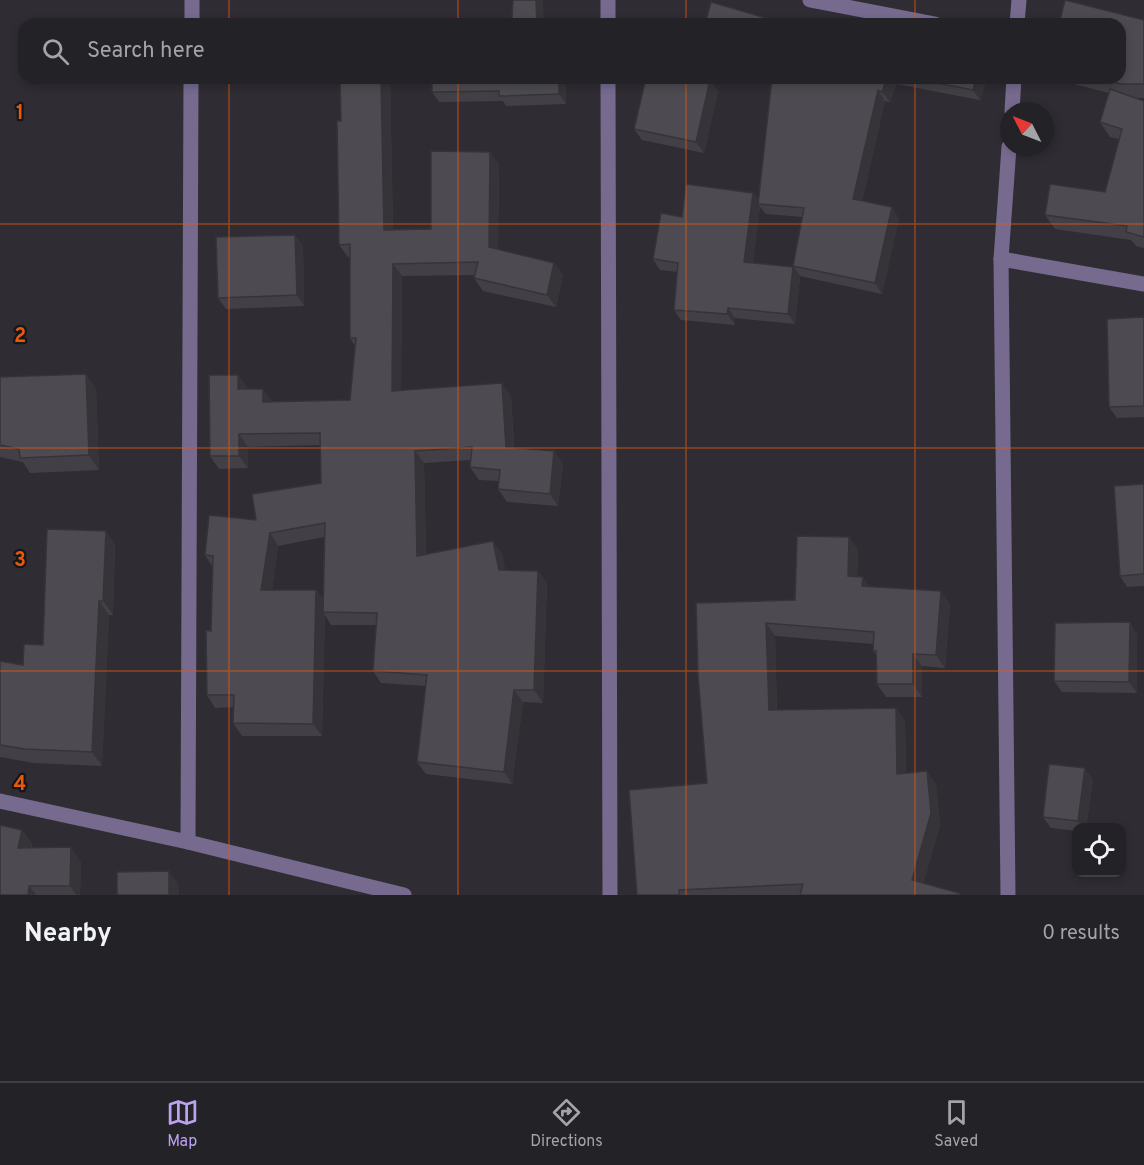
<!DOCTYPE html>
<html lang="en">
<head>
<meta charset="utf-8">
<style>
	body { margin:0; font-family:Overpass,sans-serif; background:#2b2a2e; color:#f1f3f6 }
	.controls { position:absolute; right:18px; bottom:18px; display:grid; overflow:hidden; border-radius:12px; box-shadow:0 3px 9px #0003 }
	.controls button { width:54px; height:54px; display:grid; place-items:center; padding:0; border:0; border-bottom:2px solid #403f43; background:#232226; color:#f1f3f6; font:30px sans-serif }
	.compass { position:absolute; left:1000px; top:102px; width:54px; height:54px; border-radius:50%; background:#232226; box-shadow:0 3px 9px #0003; rotate:312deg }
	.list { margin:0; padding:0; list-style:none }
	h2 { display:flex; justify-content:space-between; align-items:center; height:78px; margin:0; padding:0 24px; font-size:26px }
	h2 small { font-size:20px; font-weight:400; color:#a3a4a7 }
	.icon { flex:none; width:33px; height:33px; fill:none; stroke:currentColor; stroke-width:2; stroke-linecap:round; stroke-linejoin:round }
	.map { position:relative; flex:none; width:1144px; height:895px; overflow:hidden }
	.search { position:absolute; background:#232226; box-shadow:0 3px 9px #0003; left:18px; right:18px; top:18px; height:66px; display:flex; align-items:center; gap:15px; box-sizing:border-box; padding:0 21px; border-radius:18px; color:#a3a4a7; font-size:22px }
	.sheet { height:186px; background:#232226 }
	nav { display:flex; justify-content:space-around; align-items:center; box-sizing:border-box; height:84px; border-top:2px solid #403f43; background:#232226; font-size:16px; color:#a3a4a7 }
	nav a { display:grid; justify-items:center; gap:3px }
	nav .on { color:#bca0f2 }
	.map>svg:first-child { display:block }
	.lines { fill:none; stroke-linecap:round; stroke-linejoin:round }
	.minor { stroke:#766b8f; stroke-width:15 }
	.wall { fill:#424046; fill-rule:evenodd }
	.shaded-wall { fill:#363439 }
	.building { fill:#4d4b51; stroke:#363439; stroke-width:1.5 }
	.grid { fill:none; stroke:#e8590c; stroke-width:1.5; stroke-opacity:0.55 }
	.grid-label { font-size:20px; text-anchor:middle; font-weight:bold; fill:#e8590c; stroke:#171618; stroke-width:4.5; stroke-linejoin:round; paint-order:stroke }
</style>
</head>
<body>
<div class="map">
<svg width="1144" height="895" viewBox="0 0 1144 895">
	<rect width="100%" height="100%" fill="#2f2d33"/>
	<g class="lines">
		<g class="minor">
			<polyline points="608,0 608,24"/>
			<polyline points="810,0 935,24"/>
			<polyline points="192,24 192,0"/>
			<polyline points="1017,24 1019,0"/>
			<polyline points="608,78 610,895"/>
			<polyline points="1012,111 1014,78"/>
			<polyline points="1001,259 1144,284"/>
			<polyline points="0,801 188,842 404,895"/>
			<polyline points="188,842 191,78"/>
			<polyline points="1008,895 1001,259 1009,147"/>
		</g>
	</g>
	<g class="wall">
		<polygon points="1144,20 1144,98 1136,98 1144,101 1144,248 1136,246 1131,240 1055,229 1045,215 1105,192 1119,139 1110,137 1100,122 1109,93 1058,80 1056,78 1120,78"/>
		<path d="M340 78H390L393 230 431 229 499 164 498 250 554 263 563 275 556 307 483 291 474 278 475 275 402 276 401 390 511 396 514 448 554 451 563 464 558 506 507 502 498 489 499 481 479 480 470 467 471 460 424 463 426 554 502 553 505 570 538 571 547 583 543 703 523 702 512 784 426 774 417 762 426 686 381 683 373 671 376 625H331L325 615 322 736H242L233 723V707L215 708 207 695 211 631 212 566 205 555 256 520 321 483 320 445 248 447V468L219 469 210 456 238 375 247 387V389L272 402 350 400 355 346 350 338V257H348L339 245 341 121ZM324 537 323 599 316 590H272L278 546Z"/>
		<polygon points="432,78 566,78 566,104 506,106 503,101 439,102 432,92"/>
		<polygon points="751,78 980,78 985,84 980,100 896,84 890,102 885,101 862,201 899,218 882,294 800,276 793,266 802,217 766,214 760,207 753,263 793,267 800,277 795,324 735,318 735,325 681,320 674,310 677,272 660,270 653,259 682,217 753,193 759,200 771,84"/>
		<polygon points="718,91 704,153 642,140 634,129"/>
		<polygon points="295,235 303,246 304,306 226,309 218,298"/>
		<polygon points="1144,317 1144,417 1117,418 1109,407"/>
		<polygon points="0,377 96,389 99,470 30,473 23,462 0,457"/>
		<polygon points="1144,484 1144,586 1127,587 1120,576"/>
		<polygon points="849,537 858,550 857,577 869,586 950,604 945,668 922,666 922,697 886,697 877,684 877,656 873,651 873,644 775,636 777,710 896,708 905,721 906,773 936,784 940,826 923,883 959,893 960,895 637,895 707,783 698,676 795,600"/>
		<polygon points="115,544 113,615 109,615 102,766 34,763 0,757 0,661 23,665 43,645"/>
		<polygon points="1137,634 1137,693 1062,692 1054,681"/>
		<polygon points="1093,779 1086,828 1077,828 1077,831 1051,828 1043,817"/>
		<polygon points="22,830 32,844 32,847 81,862 80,895 0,895"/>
	</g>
	<g class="shaded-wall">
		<polygon points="536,0 543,0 544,24 537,24"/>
		<polygon points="381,78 390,78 393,242 384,230"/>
		<polygon points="559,78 566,78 566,104 559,94"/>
		<polygon points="887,78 891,78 896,84 890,102 882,92"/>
		<polygon points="976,78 980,78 985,84 980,100 973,90"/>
		<polygon points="710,80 718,91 704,153 696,142"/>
		<polygon points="878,90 885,101 860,209 853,199"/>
		<polygon points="490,152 499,164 498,260 489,247"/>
		<polygon points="753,193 761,203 758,204 760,207 752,273 744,262"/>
		<polygon points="892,207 899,218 882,294 875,283"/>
		<polygon points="295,235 303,246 304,306 297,295"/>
		<polygon points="554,263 563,275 556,307 547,295"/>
		<polygon points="393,264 402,276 401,403 392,391"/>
		<polygon points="793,267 800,277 795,324 788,314"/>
		<polygon points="728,308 735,318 735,325 727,314"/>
		<polygon points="86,374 96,389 99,470 89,455"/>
		<polygon points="238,375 247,387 247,402 238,389"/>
		<polygon points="502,383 511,396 514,460 506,447"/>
		<polygon points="263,389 272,401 263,402"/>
		<polygon points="239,434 248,447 248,468 239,456"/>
		<polygon points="415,451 424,463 426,568 417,556"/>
		<polygon points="554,451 563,464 558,506 550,494"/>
		<polygon points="106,531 115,544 113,615 103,601"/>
		<polygon points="270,533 278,546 270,603 261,590"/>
		<polygon points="849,537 858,550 857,589 848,576"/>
		<polygon points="493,541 502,553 507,583 499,570"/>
		<polygon points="538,571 547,583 543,703 534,690"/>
		<polygon points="863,577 872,590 862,586"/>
		<polygon points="316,590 325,602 323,612 325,615 322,736 313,724"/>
		<polygon points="941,591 950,604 945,668 936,655"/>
		<polygon points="99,601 109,615 102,766 92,752"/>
		<polygon points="1130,622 1137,634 1137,693 1129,682"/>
		<polygon points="766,623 775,636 777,723 769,710"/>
		<polygon points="913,654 922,666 922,697 913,684"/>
		<polygon points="514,690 523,702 512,784 504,772"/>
		<polygon points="896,708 905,721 906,787 897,774"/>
		<polygon points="1085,768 1093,779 1086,828 1082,828 1078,821"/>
		<polygon points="927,771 936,784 940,826 921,892 912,880"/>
		<polygon points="22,830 32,844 28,862 18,848"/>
		<polygon points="71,847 81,862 80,895 76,895 70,886"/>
		<polygon points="169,871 179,885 179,895 169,895"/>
		<polygon points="29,886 36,895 28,895"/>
	</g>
	<g class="building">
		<polygon points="513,0 536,0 537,24 501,24 501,19 512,19"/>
		<polygon points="1065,0 1144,20 1144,84 1121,84 1096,78 1120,78 1120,24 1059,24"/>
		<polygon points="711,2 779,22 839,24 705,24"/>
		<polygon points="340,78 381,78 384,230 431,229 431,151 490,152 489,247 554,263 547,295 474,278 478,262 393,264 392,391 502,383 506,447 554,451 550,494 498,489 500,470 470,467 472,447 415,451 417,556 493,541 499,570 538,571 534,690 514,690 504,772 417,762 427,675 373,671 377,613 323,612 325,523 270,533 261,590 316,590 313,724 233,723 234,695 207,695 206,630 211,631 213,556 205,555 209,515 256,520 252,494 321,483 320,433 239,434 239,456 210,456 209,375 238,375 238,389 263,389 263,402 350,400 356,338 350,338 350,244 339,245 337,121 341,121"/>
		<polygon points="432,78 559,78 559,94 499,96 499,91 432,92"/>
		<polygon points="646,78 702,78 710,80 696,142 634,129"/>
		<polygon points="772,78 887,78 882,92 878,90 853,199 892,207 875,283 793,266 804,208 758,204"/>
		<polygon points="911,78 976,78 973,90"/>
		<polygon points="1110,89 1144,101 1144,237 1126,232 1127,226 1045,215 1050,184 1105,192 1122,129 1100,122"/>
		<polygon points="686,184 753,193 744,262 793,267 788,314 728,308 727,314 674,310 678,263 653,259 661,213 682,217"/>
		<polygon points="295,235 297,295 218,298 216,237"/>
		<polygon points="1144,317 1144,406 1109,407 1107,319"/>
		<polygon points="86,374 89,455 20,458 19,449 0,445 0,377"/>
		<polygon points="1144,484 1144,574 1120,576 1114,486"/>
		<polygon points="47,529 106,531 103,601 99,601 92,752 25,749 0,745 0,661 23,665 24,644 43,645"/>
		<polygon points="797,536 849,537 848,576 863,577 862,586 941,591 936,655 913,654 913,684 877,684 876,651 873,651 874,632 766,623 769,710 896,708 897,774 927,771 931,813 912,880 959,893 958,895 800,895 803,884 679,890 679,895 637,895 629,790 707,783 698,676 696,603 795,600"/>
		<polygon points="1130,622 1129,682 1054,681 1055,623"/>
		<polygon points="1049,764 1085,768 1078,821 1043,817"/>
		<polygon points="0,825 22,830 18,848 71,847 70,886 29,886 28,895 0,895"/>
		<polygon points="169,871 169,895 117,895 117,872"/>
	</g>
	<path class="grid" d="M229 0V24M458 0V24M686 0V24M915 0V24M229 78V895M458 78V895M686 78V895M915 78V895M0 224H1144M0 448H1144M0 671H1144"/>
	<g class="grid-label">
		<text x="20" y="119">1</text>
		<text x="20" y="342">2</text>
		<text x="20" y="566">3</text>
		<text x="20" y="790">4</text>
	</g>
</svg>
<div class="controls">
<button><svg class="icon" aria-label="locate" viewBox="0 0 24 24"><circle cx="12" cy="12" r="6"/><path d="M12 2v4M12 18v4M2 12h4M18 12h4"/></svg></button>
</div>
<svg class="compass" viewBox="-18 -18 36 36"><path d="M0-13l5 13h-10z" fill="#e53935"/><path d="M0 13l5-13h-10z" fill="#a3a4a7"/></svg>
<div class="search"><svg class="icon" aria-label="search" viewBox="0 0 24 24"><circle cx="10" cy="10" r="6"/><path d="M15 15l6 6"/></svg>Search here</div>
</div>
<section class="sheet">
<h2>Nearby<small>0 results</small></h2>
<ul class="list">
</ul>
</section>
<nav>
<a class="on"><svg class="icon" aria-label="map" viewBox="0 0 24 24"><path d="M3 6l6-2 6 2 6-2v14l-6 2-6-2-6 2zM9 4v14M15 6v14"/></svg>Map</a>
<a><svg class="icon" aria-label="directions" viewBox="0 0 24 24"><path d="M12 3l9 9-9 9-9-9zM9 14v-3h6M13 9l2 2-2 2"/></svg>Directions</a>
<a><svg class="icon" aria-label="saved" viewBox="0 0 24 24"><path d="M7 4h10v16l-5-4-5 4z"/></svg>Saved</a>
</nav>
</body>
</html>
